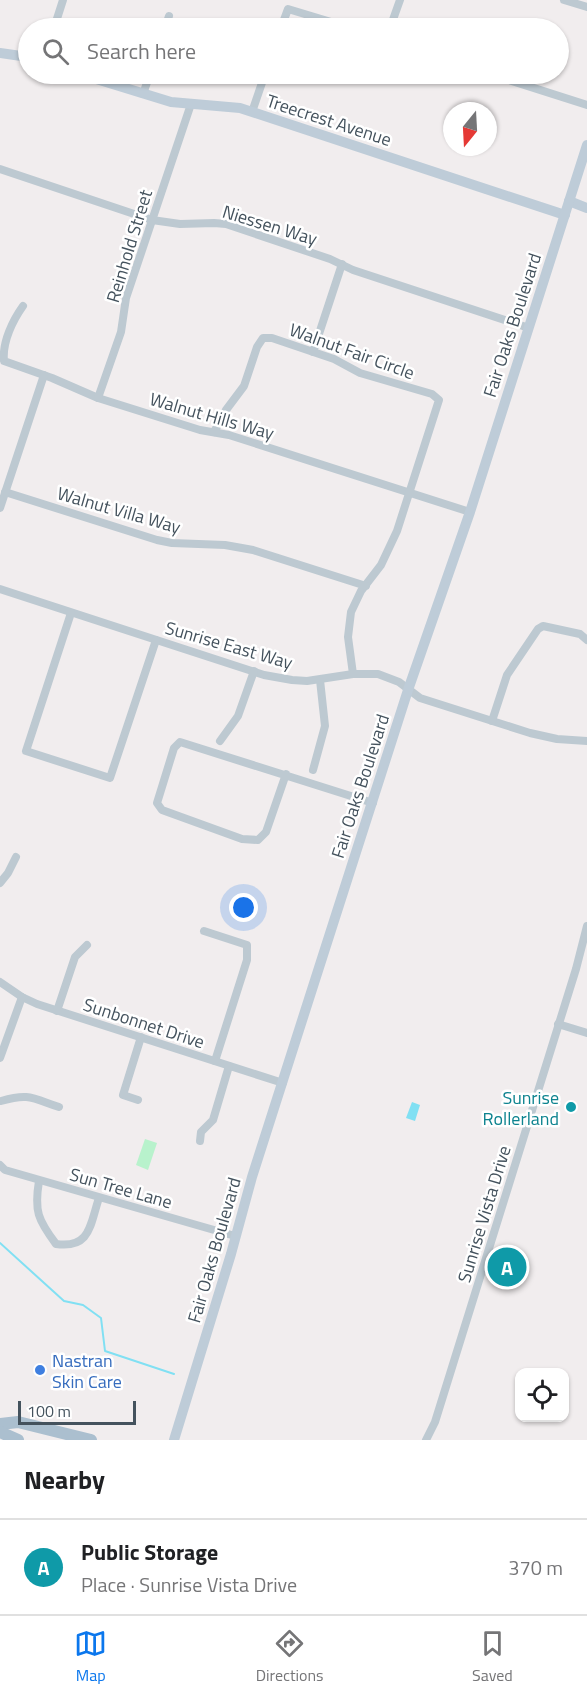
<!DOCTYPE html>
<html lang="en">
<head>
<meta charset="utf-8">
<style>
	body { margin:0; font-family:"Titillium Web",sans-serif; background:#f2f2f2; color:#202124 }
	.controls { position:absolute; right:18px; bottom:18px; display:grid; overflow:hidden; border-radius:12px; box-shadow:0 2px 4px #0004 }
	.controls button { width:54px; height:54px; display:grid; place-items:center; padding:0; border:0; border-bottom:2px solid #e0e0e0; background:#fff; color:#202124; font:30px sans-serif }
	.compass { position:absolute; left:443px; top:102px; width:54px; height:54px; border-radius:50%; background:#fff; box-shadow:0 2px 4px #0004; rotate:198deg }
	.scale { position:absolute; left:18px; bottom:15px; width:118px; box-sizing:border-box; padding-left:6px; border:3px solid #44525d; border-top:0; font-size:16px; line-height:21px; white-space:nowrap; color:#44525d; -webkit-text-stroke:4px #fff; paint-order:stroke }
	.you { position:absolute; left:244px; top:908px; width:21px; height:21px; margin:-15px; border:4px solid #fff; border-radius:50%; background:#1a73e8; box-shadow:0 0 0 9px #1a73e833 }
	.badge { display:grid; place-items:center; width:39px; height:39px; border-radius:50%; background:#0b77ed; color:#fff; font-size:20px; font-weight:700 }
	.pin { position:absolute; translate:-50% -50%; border:3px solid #fff; box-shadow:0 2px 6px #0006 }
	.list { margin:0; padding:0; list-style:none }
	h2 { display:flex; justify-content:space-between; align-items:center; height:78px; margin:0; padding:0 24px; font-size:26px }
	h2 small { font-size:20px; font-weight:400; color:#757577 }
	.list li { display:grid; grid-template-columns:39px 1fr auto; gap:18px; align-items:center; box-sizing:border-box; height:96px; padding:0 24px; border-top:2px solid #e0e0e0 }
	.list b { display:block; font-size:22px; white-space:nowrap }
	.list p { margin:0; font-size:20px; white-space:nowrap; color:#757577 }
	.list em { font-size:20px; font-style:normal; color:#757577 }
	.icon { flex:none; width:33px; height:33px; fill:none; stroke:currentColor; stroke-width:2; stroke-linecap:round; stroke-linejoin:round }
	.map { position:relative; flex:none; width:587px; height:1440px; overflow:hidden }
	.search { position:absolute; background:#fff; box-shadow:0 2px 4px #0004; left:18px; right:18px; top:18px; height:66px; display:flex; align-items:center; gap:15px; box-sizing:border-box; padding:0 21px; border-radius:33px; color:#757577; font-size:22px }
	.sheet { height:174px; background:#fff }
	nav { display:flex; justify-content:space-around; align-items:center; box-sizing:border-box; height:84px; border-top:2px solid #e0e0e0; background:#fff; font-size:16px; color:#757577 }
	nav a { display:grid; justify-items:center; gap:3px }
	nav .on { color:#0b77ed }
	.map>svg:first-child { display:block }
	.green { fill:#b8f2cc }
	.water { fill:#81e0f3 }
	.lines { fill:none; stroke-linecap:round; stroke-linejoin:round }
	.stream { stroke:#81e0f3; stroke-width:2 }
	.street { stroke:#bdc9d1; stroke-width:8 }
	.secondary { stroke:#beccd8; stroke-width:10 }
	.primary { stroke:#abbfcf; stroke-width:12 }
	.culture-dot { fill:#0f9aa8; stroke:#fff; stroke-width:2 }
	.shop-dot { fill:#3f7fe0; stroke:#fff; stroke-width:2 }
	.labels { text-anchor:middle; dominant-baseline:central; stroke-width:5; stroke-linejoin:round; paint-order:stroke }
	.street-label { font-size:18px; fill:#44525d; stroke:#fff }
	.culture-label { font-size:18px; fill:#0d838f; stroke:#fff; text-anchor:end }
	.shop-label { font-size:18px; fill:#366cbe; stroke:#fff; text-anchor:start }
</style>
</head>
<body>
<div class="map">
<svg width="587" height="1440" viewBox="0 0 587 1440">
	<rect width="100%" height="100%" fill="#f1edee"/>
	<polygon class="green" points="145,1139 157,1143 148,1170 136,1165"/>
	<polygon class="water" points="412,1102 420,1105 415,1121 406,1118"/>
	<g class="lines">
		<polyline class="stream" points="0,1243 64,1301 83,1305 101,1318 105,1351 174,1374"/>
		<g class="street">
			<polyline points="564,0 587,7"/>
			<polyline points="54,28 63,0"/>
			<polyline points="165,28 169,16"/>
			<polyline points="281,28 288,9 351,28"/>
			<polyline points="390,28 400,0"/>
			<polyline points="490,74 587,105"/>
			<polyline points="143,94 150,74"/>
			<polyline points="252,112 265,74"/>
			<polyline points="0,169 152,220 180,224 214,223 226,224 330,259 353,270 529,328"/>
			<path d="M23 306C13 320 2 342 4 361L52 378 98 398 200 430 229 435 470 512"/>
			<polyline points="313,352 342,264"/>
			<polyline points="98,398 121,332 126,298 191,104"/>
			<polyline points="214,432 226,410 244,386 257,347 263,338 272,338 334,359 360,373 432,394 439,400 397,531 381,565 361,591 351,612 348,637 353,674"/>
			<polyline points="5,492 157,540 172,543 225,545 253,550 366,586"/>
			<polyline points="0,508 44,375"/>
			<polyline points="0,589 264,675 292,680 307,681 353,674 378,674 399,682 420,698 530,733 557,739 587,741"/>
			<polyline points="71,613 26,751 110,778 156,640"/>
			<polyline points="492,721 507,675 538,629 543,626 580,634 587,640"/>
			<polyline points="220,741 238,716 254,671"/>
			<polyline points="313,770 325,726 320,680"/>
			<polyline points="286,774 266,832 258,840 242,839 162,810 157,803 174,748 180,742 373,803"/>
			<polyline points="0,883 8,873 16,857"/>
			<polyline points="204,931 247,945 247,960 215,1061"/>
			<polyline points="0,982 22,997 37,1004 283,1083"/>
			<polyline points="57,1011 75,957 87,945"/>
			<polyline points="558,1024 587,1033"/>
			<polyline points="0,1058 22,997"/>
			<polyline points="138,1100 123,1095 141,1037"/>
			<path d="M1 1101C29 1093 32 1098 59 1107"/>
			<polyline points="200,1141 201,1132 213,1120 229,1066"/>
			<polyline points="0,1165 5,1170 235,1236"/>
			<path d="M39 1181C34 1211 38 1220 56 1244 91 1249 90 1224 99 1198"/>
			<polyline points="426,1440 435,1422 576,969 587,926"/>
		</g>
		<g class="secondary">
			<polyline points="0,53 28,57"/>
			<polyline points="80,74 171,102 240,108 565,215"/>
			<polyline points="569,201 587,208"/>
			<polyline points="174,1440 231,1254 252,1177 299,1030 408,690 470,512 587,145"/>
		</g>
		<g class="primary">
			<polyline points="0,1424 18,1422 91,1440"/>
			<polyline points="0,1432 18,1440"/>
		</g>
	</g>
	<circle class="culture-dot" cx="571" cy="1107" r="6"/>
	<circle class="shop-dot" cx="40" cy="1370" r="6"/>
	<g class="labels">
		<g class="street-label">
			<text transform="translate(329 120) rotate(18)">Treecrest Avenue</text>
			<text transform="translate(270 225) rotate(17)">Niessen Way</text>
			<text transform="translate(129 246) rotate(-73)">Reinhold Street</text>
			<text transform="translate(512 325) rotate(-72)">Fair Oaks Boulevard</text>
			<text transform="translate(352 351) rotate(20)">Walnut Fair Circle</text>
			<text transform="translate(212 416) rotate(16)">Walnut Hills Way</text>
			<text transform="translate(119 510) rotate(16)">Walnut Villa Way</text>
			<text transform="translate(229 645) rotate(16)">Sunrise East Way</text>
			<text transform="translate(360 786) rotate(-72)">Fair Oaks Boulevard</text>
			<text transform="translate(144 1023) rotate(18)">Sunbonnet Drive</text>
			<text transform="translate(121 1188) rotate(16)">Sun Tree Lane</text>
			<text transform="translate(484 1214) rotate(-73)">Sunrise Vista Drive</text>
			<text transform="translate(214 1250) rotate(-74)">Fair Oaks Boulevard</text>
		</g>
		<g class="culture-label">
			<text x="559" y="1097">Sunrise<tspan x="559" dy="21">Rollerland</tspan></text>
		</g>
		<g class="shop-label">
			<text x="52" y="1360">Nastran<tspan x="52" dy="21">Skin Care</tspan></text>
		</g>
	</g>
</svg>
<div class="controls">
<button><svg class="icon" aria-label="locate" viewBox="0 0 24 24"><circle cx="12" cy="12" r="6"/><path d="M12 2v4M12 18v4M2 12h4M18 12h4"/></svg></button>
</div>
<svg class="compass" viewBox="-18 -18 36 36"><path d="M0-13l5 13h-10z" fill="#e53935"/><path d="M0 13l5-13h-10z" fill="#757577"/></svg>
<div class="scale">100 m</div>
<div class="you"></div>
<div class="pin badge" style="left:507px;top:1267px;background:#0f9aa8">A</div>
<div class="search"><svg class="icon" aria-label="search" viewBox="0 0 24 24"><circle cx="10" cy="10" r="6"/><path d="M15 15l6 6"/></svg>Search here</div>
</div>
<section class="sheet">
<h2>Nearby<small></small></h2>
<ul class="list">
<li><span class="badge" style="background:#0f9aa8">A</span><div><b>Public Storage</b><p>Place · Sunrise Vista Drive</p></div><em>370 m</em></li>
</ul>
</section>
<nav>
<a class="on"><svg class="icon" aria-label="map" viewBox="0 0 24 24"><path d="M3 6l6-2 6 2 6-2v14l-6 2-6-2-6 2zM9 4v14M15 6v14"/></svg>Map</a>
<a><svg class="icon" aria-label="directions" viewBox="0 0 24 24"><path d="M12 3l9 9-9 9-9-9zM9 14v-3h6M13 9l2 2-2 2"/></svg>Directions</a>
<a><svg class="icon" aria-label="saved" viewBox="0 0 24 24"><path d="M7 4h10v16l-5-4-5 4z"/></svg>Saved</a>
</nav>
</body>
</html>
